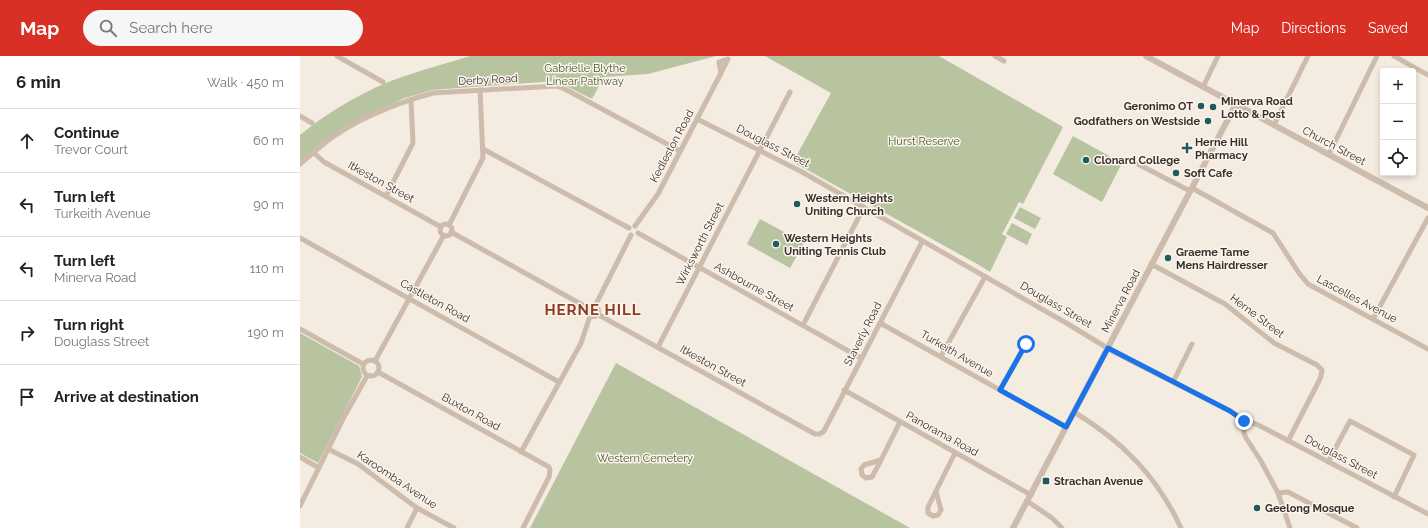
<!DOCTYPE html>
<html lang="en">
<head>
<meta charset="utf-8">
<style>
	body { margin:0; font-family:Raleway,sans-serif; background:#f6f6f6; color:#222 }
	.controls { position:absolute; right:12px; top:12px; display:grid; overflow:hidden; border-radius:4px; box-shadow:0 2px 6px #0003 }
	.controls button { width:36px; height:36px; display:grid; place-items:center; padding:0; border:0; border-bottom:1px solid #e0e0e0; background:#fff; color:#222; font:20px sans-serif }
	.stop { position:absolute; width:12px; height:12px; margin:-9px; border:3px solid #1a73e8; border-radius:50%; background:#fff }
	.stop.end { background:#1a73e8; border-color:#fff; box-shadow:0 1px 4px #0008 }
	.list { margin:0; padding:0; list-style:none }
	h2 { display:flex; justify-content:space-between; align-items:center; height:52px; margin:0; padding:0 16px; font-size:17px }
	h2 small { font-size:13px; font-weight:400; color:#767676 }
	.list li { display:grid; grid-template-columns:26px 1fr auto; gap:12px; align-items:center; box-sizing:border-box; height:64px; padding:0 16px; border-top:1px solid #e0e0e0 }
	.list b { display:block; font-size:15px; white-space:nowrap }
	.list p { margin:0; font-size:13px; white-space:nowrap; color:#767676 }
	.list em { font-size:13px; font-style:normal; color:#767676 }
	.icon { flex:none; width:22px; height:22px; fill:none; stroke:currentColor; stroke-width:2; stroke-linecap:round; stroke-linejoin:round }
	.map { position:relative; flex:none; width:1128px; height:472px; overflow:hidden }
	header { display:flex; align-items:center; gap:24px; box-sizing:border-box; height:56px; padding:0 20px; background:#d93025; color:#fff }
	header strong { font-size:19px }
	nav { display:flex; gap:22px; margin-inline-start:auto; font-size:14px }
	.search { width:280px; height:36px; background:#f6f6f6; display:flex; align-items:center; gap:10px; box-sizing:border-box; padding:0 14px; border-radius:22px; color:#767676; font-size:15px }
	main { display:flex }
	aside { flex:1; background:#fff }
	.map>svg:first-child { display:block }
	.green { fill:#b8c4a0 }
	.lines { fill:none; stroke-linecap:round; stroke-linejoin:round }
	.minor { stroke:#cdbbac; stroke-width:5 }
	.tertiary { stroke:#cdbbac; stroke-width:6 }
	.route { stroke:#1a73e8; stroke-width:5 }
	.poi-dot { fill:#1f5a5e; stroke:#fbf5ee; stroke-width:1.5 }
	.labels { text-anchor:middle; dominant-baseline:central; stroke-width:3; stroke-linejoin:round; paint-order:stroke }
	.park-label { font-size:11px; fill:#4a5a2e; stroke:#fbf5ee }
	.street-label { font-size:11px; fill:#3b302b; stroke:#fbf5ee }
	.poi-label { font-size:11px; font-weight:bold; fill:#3b302b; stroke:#fbf5ee; text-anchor:start }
	.district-label { font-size:15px; font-weight:bold; letter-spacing:1px; fill:#8c3b22; stroke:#fbf5ee }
</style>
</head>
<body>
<header>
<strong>Map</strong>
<div class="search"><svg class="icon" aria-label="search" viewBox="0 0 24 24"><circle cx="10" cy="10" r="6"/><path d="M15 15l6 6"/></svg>Search here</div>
<nav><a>Map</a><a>Directions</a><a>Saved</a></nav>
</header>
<main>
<aside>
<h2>6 min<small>Walk · 450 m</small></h2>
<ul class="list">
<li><svg class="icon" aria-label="ahead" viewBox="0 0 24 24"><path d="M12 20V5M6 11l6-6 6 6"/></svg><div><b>Continue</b><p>Trevor Court</p></div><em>60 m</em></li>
<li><svg class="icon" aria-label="left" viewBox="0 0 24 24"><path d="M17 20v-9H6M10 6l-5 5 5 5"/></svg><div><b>Turn left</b><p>Turkeith Avenue</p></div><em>90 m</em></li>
<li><svg class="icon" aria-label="left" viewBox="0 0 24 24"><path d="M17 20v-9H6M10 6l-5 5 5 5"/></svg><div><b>Turn left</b><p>Minerva Road</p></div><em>110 m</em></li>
<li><svg class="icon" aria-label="right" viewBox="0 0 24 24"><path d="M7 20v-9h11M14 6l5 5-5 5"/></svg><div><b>Turn right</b><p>Douglass Street</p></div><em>190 m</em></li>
<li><svg class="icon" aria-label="arrive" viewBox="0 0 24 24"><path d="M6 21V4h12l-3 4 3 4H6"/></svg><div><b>Arrive at destination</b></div></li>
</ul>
</aside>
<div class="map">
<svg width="1128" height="472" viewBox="0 0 1128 472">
	<rect width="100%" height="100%" fill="#f4ebe1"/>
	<g class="green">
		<path d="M170 0H416L348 18 304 21 292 43 256 25 132 34 102 43 59 65 21 87 0 105V79C26 58 55 40 86 27 113 16 142 9 170 0Z"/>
		<polygon points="465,0 639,0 763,71 723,148 719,146 702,178 707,181 690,216 679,209 493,106 531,37"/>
		<polygon points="773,80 822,107 802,146 753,118"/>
		<polygon points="720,151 741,162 735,173 714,162"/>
		<polygon points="460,163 504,187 490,212 447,188"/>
		<polygon points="712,167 732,178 727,189 706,178"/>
		<polygon points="0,277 59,310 62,321 18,407 0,397"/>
		<polygon points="316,307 610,472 230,472"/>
	</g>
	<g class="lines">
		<g class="minor">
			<polyline points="37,0 83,26"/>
			<polyline points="695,0 704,5"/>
			<polyline points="1094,0 1128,19"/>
			<polyline points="903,31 918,0"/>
			<polyline points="0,60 12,67"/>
			<polyline points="397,63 502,116 768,268 814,296 930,355 948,366 956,368 964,372 1128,458"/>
			<polyline points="974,69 1008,0"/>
			<polyline points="183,93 329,172"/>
			<polyline points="14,97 24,106 141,171"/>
			<polyline points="1029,98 1077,0"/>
			<polyline points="830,104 890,135"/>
			<path d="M0 108C7 102 14 96 21 90 50 65 96 47 133 37L256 30 263 32 380 95"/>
			<polyline points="892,132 973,177 999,217 1008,228 1128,293"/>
			<polyline points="86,140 113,87 111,44"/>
			<circle cx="146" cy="174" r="6"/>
			<polyline points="149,169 183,102 180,34"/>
			<polyline points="335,170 358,138 421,17 419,6 428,3 421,17"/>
			<polyline points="151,176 288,252"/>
			<polyline points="338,177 561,302"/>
			<polyline points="0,182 259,326"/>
			<polyline points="851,208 925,248 974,287 1017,309 1022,314 1021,320 1019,325 988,385"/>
			<circle cx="293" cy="255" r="5.5"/>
			<polyline points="295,250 331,179"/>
			<polyline points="297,258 515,378 520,378 524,375 622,186"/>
			<polyline points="1073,263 1128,162"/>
			<polyline points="580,267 766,371"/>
			<polyline points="503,269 564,151"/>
			<polyline points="0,273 63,308"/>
			<polyline points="358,291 490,36"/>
			<polyline points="641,300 685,221"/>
			<circle cx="71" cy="312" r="8"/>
			<polyline points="75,305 144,179"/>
			<polyline points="78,316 249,411 250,414 249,421 223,472"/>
			<polyline points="873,326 892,288"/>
			<polyline points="544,334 731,439"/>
			<polyline points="700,334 726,288"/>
			<path d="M774 356C822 385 857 420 881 472"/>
			<polyline points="944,365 944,377 946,382 961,405 978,437 990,472"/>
			<polyline points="28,393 58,408 117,452 154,472"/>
			<polyline points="221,396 281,287 290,260"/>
			<polyline points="0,401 19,412"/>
			<polygon points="581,404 572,421 566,422 562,419 561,413 564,409"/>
			<polyline points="581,404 600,366"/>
			<polyline points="1028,406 1050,365 1114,399 1094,441"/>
			<polygon points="636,435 641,454 638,459 633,460 628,457 628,451"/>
			<polyline points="636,435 655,397"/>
			<polyline points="978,437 988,436 1057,472"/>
			<polyline points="727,445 752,462 762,472"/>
			<polyline points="0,450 44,361 67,320"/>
			<polyline points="107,472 117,452"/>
		</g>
		<g class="tertiary">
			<polyline points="846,0 1128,152"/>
			<polyline points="713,472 936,48"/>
		</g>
	</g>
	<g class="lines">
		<polyline class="route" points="726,288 700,334 766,371 808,292 930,355 944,365"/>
	</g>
	<g class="poi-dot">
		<circle cx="901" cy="50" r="4"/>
		<circle cx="913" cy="51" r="4"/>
		<circle cx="908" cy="65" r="4"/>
		<path d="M885 86h4v4h4v4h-4v4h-4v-4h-4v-4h4z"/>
		<circle cx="786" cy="104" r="4"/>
		<circle cx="876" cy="117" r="4"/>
		<circle cx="497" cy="148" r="4"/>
		<circle cx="476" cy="188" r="4"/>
		<circle cx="868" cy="202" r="4"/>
		<rect x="742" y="421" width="8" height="8" rx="2"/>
		<circle cx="957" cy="452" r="4"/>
	</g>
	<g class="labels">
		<g class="park-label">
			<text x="285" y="12">Gabrielle Blythe<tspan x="285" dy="13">Linear Pathway</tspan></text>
			<text x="624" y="85">Hurst Reserve</text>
			<text x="345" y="402">Western Cemetery</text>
		</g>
		<g class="street-label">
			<text transform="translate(188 24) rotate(-3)">Derby Road</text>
			<text transform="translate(372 90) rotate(-62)">Kedleston Road</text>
			<text transform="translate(473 90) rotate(27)">Douglass Street</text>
			<text transform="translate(1034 90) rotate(28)">Church Street</text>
			<text transform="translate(81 126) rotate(29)">Itkeston Street</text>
			<text transform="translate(400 188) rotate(-63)">Wirksworth Street</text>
			<text transform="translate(454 231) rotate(29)">Ashbourne Street</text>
			<text transform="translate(1057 243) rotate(28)">Lascelles Avenue</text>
			<text transform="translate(135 245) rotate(29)">Castleton Road</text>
			<text transform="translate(821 245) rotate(-62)">Minerva Road</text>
			<text transform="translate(756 249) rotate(30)">Douglass Street</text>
			<text transform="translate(957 260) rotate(37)">Herne Street</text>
			<text transform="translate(563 278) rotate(-63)">Staverly Road</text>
			<text transform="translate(657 298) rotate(30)">Turkeith Avenue</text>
			<text transform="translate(413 310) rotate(29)">Itkeston Street</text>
			<text transform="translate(171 356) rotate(29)">Buxton Road</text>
			<text transform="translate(642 378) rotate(29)">Panorama Road</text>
			<text transform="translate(1041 401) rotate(28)">Douglass Street</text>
			<text transform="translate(97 424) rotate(34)">Karoomba Avenue</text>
		</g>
		<g class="poi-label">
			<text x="921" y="45">Minerva Road<tspan x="921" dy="13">Lotto &amp; Post</tspan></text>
			<text x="893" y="50" text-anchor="end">Geronimo OT</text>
			<text x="900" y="65" text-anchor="end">Godfathers on Westside</text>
			<text x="895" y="86">Herne Hill<tspan x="895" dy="13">Pharmacy</tspan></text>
			<text x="794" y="104">Clonard College</text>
			<text x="884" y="117">Soft Cafe</text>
			<text x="505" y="142">Western Heights<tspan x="505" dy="13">Uniting Church</tspan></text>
			<text x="484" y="182">Western Heights<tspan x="484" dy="13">Uniting Tennis Club</tspan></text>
			<text x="876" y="196">Graeme Tame<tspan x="876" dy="13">Mens Hairdresser</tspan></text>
			<text x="754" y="425">Strachan Avenue</text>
			<text x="965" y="452">Geelong Mosque</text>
		</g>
		<g class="district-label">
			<text x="293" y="254">HERNE HILL</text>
		</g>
	</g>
</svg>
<div class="controls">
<button>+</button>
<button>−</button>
<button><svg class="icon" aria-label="locate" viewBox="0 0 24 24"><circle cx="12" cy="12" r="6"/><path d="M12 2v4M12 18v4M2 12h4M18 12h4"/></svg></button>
</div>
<div class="stop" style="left:726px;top:288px"></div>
<div class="stop end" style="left:944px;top:365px"></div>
</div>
</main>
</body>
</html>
